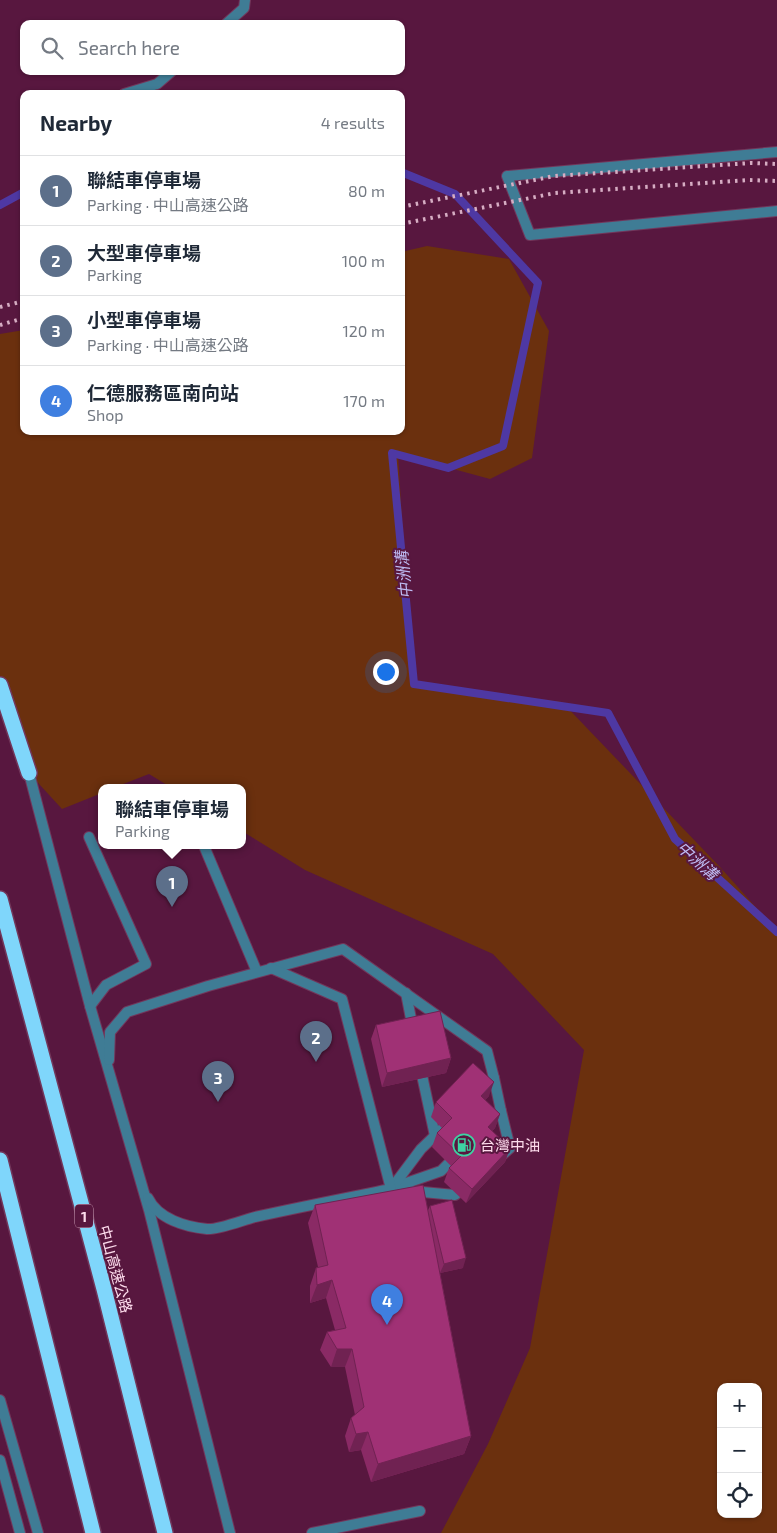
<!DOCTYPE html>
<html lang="en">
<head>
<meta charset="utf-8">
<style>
	body { margin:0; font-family:"Exo 2","Noto Sans TC",sans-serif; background:#f2f2f3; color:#1f2937 }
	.controls { position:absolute; right:15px; bottom:15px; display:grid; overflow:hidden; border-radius:10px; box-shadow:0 1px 4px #0004 }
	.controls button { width:45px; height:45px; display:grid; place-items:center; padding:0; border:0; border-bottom:1px solid #e0e1e3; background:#fff; color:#1f2937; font:25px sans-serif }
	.you { position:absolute; left:385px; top:671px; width:18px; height:18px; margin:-12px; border:4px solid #fff; border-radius:50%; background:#1a73e8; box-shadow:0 0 0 8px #1a73e833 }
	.badge { display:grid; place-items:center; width:32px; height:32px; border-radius:50%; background:#b45309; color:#fff; font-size:16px; font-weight:700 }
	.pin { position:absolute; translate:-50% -41px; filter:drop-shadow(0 1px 2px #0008) }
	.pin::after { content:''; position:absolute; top:26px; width:18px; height:15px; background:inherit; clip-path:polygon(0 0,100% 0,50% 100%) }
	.popup { position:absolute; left:98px; top:784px; width:148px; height:65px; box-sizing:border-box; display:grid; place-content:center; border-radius:10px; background:#fff; filter:drop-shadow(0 1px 4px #0005); font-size:16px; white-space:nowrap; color:#747a83 }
	.popup b { font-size:19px; color:#1f2937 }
	.popup::after { content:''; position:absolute; left:50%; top:100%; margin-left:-10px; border:10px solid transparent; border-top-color:#fff }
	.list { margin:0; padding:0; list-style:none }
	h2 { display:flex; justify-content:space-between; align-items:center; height:65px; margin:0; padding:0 20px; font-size:21px }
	h2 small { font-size:16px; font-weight:400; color:#747a83 }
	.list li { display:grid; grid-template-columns:32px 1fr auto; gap:15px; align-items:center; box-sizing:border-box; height:70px; padding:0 20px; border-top:1px solid #e0e1e3 }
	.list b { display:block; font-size:19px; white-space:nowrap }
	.list p { margin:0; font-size:16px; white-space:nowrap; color:#747a83 }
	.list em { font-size:16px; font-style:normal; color:#747a83 }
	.icon { flex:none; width:28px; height:28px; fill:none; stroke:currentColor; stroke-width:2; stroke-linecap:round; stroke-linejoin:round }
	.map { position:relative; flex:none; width:777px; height:1533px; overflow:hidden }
	.search { position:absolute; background:#fff; box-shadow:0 1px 4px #0004; left:20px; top:20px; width:385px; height:55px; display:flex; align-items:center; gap:12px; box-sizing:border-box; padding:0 18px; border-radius:10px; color:#747a83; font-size:19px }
	.panel { position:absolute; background:#fff; box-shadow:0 1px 4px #0004; left:20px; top:90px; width:385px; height:345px; border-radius:10px }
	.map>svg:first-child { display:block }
	.green { fill:#6b300e; fill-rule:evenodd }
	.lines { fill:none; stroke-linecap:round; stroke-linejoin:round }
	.stream { stroke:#4e38a3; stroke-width:8 }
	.service-casing { stroke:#72375b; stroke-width:12 }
	.motorway-casing { stroke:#72375b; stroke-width:18 }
	.service { stroke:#3f7c95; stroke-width:10 }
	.motorway { stroke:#7fd6fb; stroke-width:15 }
	.rail { stroke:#d6adc3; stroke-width:4; stroke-dasharray:2.5 5; stroke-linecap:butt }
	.wall { fill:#8a2a65 }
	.shaded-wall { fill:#702252 }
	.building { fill:#a03175; stroke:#702252 }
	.labels { text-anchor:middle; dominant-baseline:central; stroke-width:4; stroke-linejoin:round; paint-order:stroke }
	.shield { fill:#58173f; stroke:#cca1b8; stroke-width:1 }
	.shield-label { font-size:14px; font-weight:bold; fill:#fddcec }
	.poi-label { font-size:15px; fill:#fddcec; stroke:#58173f; text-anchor:start }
	.street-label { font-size:15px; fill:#fddcec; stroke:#58173f }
	.water-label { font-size:16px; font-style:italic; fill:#bebcf3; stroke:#58173f }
</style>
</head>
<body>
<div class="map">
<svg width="777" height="1533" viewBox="0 0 777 1533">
	<rect width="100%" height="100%" fill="#58173f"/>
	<path class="green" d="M427 246 509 259 549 331 532 458 490 479 398 454 412 683 562 702 720 867 777 931V1533H441L488 1444 530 1348 584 1050 493 954 305 870 242 831V788H172L149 774 113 788H102V793L62 809 29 773 0 685V334L24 330V431H401V252ZM721 1387H758V1514H721Z"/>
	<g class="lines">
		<g class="stream">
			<polyline points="401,172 455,194 538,283 503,446 448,468 392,453 414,684 608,713 675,839 777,932"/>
			<polyline points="0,205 24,192"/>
		</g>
		<g class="service-casing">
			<g id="service">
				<polyline points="226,24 244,8 245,0"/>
				<polyline points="124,94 157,84 172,71"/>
				<polyline points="777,152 507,176 530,235 777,211"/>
				<polyline points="29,773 90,1006 149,1210 230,1533"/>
				<polyline points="89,837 146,964 106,985 90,1006"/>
				<polyline points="204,846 257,972"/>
				<polyline points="406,993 413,1029"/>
				<polyline points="109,1060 110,1032 127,1012 208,986 343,949 487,1051 494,1078 482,1090"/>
				<polyline points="420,1066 435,1136"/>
				<polyline points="494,1078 501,1111 498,1114"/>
				<polyline points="500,1157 510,1148 501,1111"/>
				<polyline points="392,1188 441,1171 458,1154"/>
				<polyline points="391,1189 421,1149 445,1126"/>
				<polyline points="412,1191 455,1195 466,1186"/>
				<path d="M148 1198C158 1219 186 1227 207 1229 218 1230 243 1220 255 1217 300 1207 346 1198 391 1189L342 999 271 968"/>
				<polyline points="0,1400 38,1533"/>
				<polyline points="0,1460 20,1533"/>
				<polyline points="312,1533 420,1511"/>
			</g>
		</g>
		<g class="motorway-casing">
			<g id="motorway">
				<polyline points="0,685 29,773"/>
				<polyline points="0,899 104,1289 165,1533"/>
				<polyline points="0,1160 93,1533"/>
			</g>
		</g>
		<use href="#service" class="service"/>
		<use href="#motorway" class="motorway"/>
		<g class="rail">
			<polyline points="401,207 554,176 751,163 777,164"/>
			<polyline points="401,224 555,193 749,180 777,181"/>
			<polyline points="0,307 24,301"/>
			<polyline points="0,325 24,318"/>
		</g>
	</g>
	<g class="wall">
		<polygon points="376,1025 451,1058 446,1073 382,1087 371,1039"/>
		<polygon points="489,1096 485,1100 500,1114 495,1128 492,1131 510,1148 505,1162 466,1203 444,1182 449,1168 451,1166 432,1147 437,1133 442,1128 431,1117 436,1102"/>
		<polygon points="315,1205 428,1210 430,1206 463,1268 440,1273 471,1436 464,1454 371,1482 361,1450 349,1452 345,1436 351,1418 355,1415 345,1367 331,1367 320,1350 327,1332 335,1330 326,1298 310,1303 310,1286 316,1268 318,1267 308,1223"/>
	</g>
	<g class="shaded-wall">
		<polygon points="451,1058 446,1073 382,1087 387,1073"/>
		<polygon points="494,1082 489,1096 475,1110 481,1096"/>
		<polygon points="500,1114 495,1128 483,1141 488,1127"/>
		<polygon points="510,1148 505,1162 466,1203 472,1189"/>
		<polygon points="466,1258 463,1268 440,1273 444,1264"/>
		<polygon points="332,1280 326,1298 310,1303 317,1285"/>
		<polygon points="337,1349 352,1349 345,1367 331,1367"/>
		<polygon points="368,1432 361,1450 349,1452 356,1434"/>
		<polygon points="471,1436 464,1454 371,1482 378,1464"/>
	</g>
	<g class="building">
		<polygon points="440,1011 451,1058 387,1073 376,1025"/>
		<polygon points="473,1063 494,1082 481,1096 500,1114 488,1127 510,1148 472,1189 449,1168 461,1156 437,1133 452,1118 436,1102"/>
		<polygon points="423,1185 471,1436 378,1464 368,1432 356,1434 351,1418 364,1407 352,1349 337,1349 327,1332 346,1328 332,1280 317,1285 316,1268 328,1265 315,1205"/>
		<polygon points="452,1200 466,1258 444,1264 430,1206"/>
	</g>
	<defs>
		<g id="fuel-ring" transform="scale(1.125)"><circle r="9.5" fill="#58173f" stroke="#3dd4a3" stroke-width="1.5"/><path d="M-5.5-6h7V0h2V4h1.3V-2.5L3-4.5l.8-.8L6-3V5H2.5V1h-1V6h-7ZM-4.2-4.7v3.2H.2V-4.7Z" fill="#3dd4a3"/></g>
	</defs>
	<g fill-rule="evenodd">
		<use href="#fuel-ring" x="464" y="1145"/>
	</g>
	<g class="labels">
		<rect class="shield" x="75" y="1204.5" width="18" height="23" rx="4"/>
		<g class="shield-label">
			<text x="84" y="1216">1</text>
		</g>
		<g class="poi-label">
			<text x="480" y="1145">台灣中油</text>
		</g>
		<g class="street-label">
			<text transform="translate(116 1269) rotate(75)">中山高速公路</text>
		</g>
		<g class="water-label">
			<text transform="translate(403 575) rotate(-96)">中洲溝</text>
			<text transform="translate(698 860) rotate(42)">中洲溝</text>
		</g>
	</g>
</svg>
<div class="controls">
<button>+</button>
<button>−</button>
<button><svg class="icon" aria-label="locate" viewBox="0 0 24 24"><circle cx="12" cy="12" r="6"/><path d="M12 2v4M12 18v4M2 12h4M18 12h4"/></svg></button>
</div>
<div class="you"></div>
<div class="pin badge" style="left:172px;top:907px;background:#5c6f8a">1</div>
<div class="popup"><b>聯結車停車場</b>Parking</div>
<div class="pin badge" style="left:316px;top:1062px;background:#5c6f8a">2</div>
<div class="pin badge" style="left:218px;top:1102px;background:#5c6f8a">3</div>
<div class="pin badge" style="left:387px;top:1325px;background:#3f7fe0">4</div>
<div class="search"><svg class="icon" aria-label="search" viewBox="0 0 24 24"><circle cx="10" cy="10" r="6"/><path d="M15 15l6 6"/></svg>Search here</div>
<section class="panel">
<h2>Nearby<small>4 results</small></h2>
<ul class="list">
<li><span class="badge" style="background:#5c6f8a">1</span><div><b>聯結車停車場</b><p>Parking · 中山高速公路</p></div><em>80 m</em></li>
<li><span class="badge" style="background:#5c6f8a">2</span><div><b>大型車停車場</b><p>Parking</p></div><em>100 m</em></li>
<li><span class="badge" style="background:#5c6f8a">3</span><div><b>小型車停車場</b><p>Parking · 中山高速公路</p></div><em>120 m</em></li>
<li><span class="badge" style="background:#3f7fe0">4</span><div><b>仁德服務區南向站</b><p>Shop</p></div><em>170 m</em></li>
</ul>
</section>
</div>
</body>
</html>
